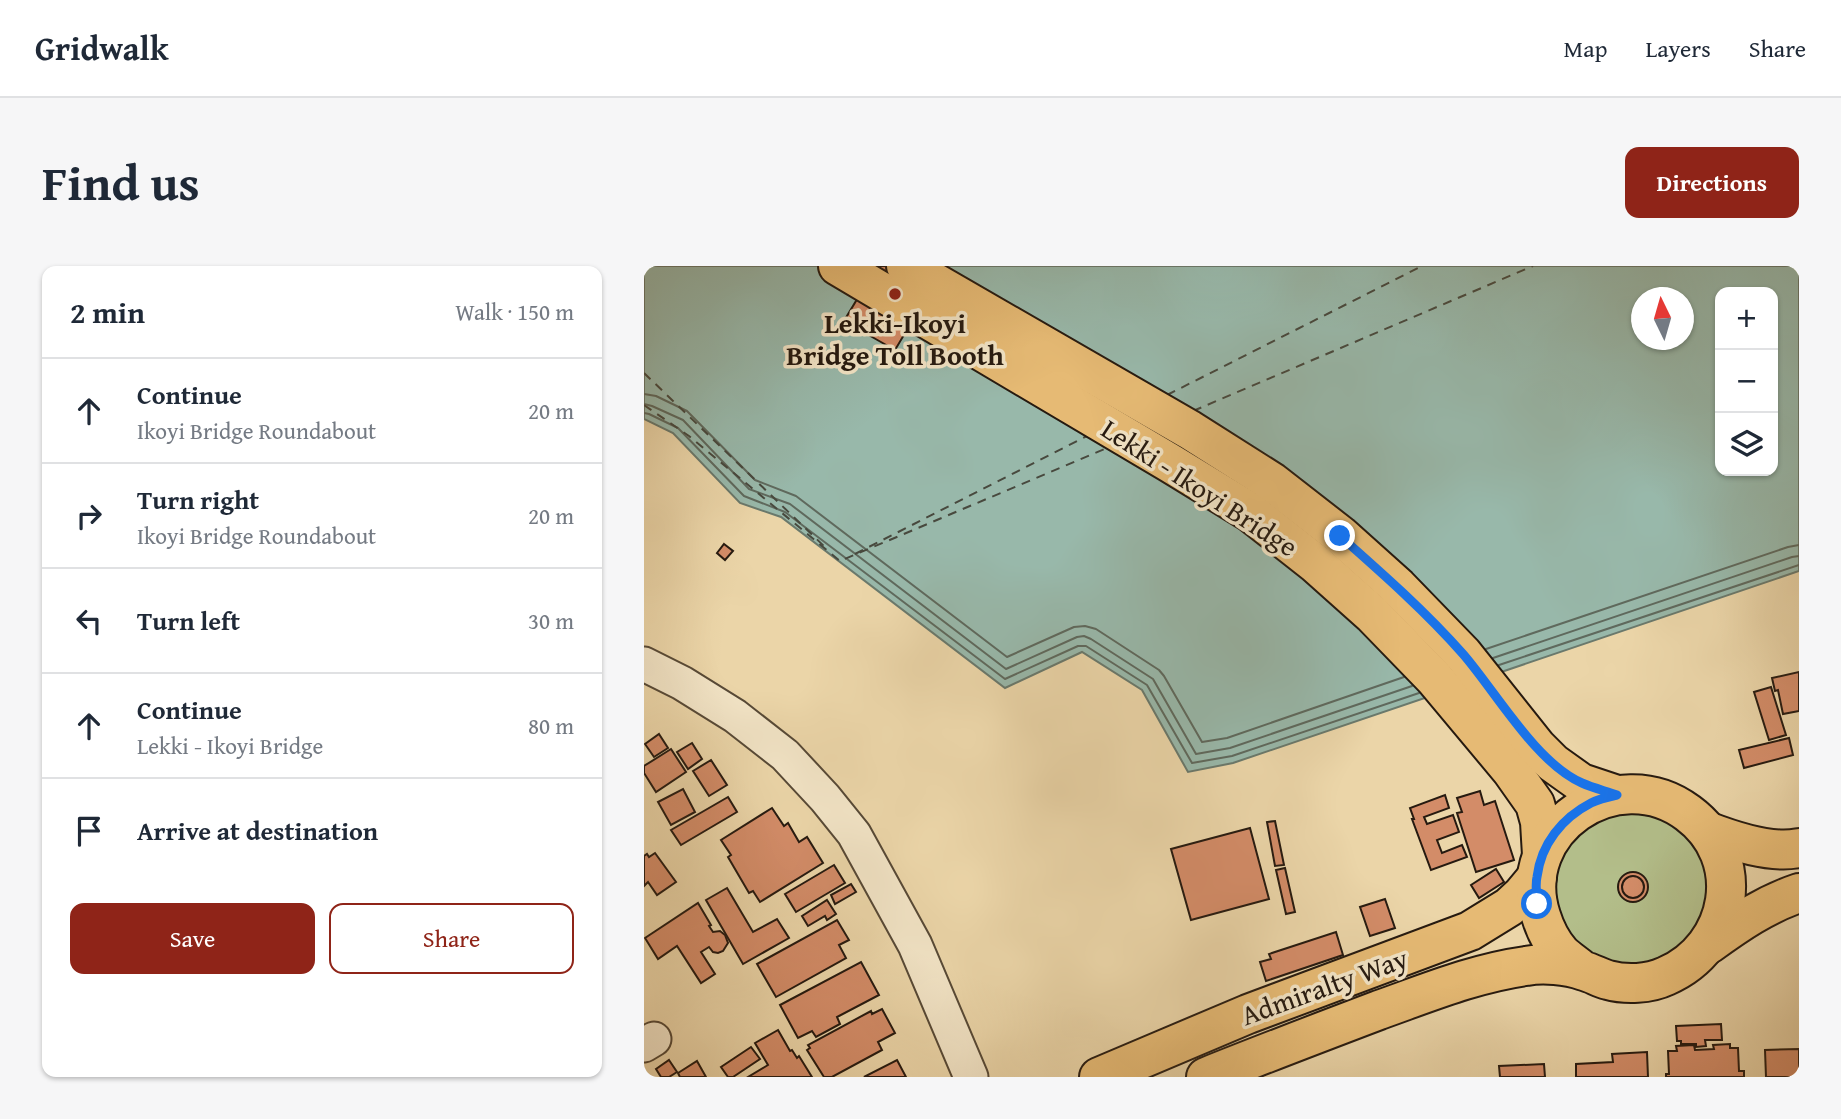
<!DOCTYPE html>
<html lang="en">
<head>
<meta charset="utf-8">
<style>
	body { margin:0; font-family:"Gentium Book Plus",serif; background:#f6f6f7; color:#1f2937 }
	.controls { position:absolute; right:21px; top:21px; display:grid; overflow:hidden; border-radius:14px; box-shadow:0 2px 5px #0004 }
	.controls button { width:63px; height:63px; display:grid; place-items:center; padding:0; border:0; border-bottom:2px solid #e0e1e3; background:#fff; color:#1f2937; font:35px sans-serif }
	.compass { position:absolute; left:987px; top:21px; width:63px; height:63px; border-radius:50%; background:#fff; box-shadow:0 2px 5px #0004; rotate:355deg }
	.stop { position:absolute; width:21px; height:21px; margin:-16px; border:5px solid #1a73e8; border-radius:50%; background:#fff }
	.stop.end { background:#1a73e8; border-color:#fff; box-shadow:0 2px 7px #0008 }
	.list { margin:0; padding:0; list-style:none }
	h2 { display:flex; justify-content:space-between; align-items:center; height:91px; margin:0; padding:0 28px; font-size:30px }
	h2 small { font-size:23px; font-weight:400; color:#747a83 }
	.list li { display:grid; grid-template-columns:46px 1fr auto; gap:21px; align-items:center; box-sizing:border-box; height:105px; padding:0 28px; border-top:2px solid #e0e1e3 }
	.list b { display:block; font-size:26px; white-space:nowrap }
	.list p { margin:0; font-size:23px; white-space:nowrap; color:#747a83 }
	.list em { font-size:23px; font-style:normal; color:#747a83 }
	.actions { display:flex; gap:14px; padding:21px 28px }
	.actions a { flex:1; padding:16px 0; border:2px solid #8f2418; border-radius:14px; text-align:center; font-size:24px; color:#8f2418 }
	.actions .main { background:#8f2418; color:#fff }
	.icon { flex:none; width:38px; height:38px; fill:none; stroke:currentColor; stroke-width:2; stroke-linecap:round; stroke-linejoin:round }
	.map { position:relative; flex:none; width:1155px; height:811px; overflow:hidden; border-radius:14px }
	header { display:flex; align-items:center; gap:42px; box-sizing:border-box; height:98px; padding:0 35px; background:#fff; border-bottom:2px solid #e0e1e3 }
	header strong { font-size:33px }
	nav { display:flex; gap:38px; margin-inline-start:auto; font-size:24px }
	.intro { display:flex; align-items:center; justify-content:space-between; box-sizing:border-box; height:168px; padding:0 42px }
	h1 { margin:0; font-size:49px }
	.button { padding:18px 32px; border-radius:14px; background:#8f2418; color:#fff; font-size:24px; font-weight:700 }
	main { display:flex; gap:42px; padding:0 42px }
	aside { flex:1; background:#fff; border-radius:14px; box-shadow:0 2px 5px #0004 }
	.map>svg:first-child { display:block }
	.green { fill:#b3be8a; stroke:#6c6c4d; stroke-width:2 }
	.water { fill:#98b8aa; stroke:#6a796c; stroke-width:2; fill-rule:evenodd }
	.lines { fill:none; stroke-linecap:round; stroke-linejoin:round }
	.shore { stroke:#5f695d; stroke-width:2 }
	.ferry { stroke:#48493e; stroke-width:2; stroke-dasharray:9 7; stroke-linecap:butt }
	.building { fill:#d38c68; stroke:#261a10; stroke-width:2 }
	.minor-casing { stroke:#574936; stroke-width:37 }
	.major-casing { stroke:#261a10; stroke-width:42 }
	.minor { stroke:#f2e4c6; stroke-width:33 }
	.major { stroke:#e6ba74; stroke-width:38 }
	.route { stroke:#1a73e8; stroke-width:9 }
	.poi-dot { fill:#8f2418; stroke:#f2e4c6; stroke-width:2.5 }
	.labels { text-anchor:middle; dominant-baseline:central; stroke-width:7; stroke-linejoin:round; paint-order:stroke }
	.poi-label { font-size:28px; font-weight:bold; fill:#261a10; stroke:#f2e4c6 }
	.street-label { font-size:28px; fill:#261a10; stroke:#f2e4c6 }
</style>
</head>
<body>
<header>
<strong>Gridwalk</strong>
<nav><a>Map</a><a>Layers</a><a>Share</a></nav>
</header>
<div class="intro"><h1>Find us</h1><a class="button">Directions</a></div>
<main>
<aside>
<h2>2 min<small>Walk · 150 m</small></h2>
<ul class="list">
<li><svg class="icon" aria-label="ahead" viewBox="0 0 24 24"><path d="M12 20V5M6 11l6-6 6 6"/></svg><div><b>Continue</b><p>Ikoyi Bridge Roundabout</p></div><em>20 m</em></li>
<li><svg class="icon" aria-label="right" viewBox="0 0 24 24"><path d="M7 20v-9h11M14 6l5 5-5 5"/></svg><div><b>Turn right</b><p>Ikoyi Bridge Roundabout</p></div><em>20 m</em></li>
<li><svg class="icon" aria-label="left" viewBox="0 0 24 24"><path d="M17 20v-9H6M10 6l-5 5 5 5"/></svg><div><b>Turn left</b></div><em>30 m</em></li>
<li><svg class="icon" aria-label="ahead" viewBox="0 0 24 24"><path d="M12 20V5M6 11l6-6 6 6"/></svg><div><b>Continue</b><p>Lekki - Ikoyi Bridge</p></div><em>80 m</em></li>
<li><svg class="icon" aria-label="arrive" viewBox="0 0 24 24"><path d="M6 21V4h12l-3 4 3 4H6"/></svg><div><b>Arrive at destination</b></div></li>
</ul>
<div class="actions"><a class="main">Save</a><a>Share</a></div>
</aside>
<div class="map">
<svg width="1155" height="811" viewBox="0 0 1155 811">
	<rect width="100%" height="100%" fill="#ebd5a8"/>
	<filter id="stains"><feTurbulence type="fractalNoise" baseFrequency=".00286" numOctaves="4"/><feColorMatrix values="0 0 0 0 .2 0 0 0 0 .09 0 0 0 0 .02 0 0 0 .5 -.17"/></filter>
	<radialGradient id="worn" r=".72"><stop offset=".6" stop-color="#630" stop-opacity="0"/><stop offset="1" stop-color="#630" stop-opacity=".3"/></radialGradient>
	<circle class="green" cx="987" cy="622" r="77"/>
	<path class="water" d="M0 0H1155V305L589 497 544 506 498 424 438 386 361 422 137 251 96 237 29 167 0 153ZM1076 26H1129V205H1076ZM998 32H1040V74H998Z"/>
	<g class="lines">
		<g class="shore">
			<polyline points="0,128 12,130 43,145 111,214 152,230 363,391 430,361 441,360 452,363 515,404 520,410 558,476 583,472 760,411"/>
			<polyline points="0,138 8,140 39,154 105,223 146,238 362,403 433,371 440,370 447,373 509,413 552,488 586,482 768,420"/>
			<polyline points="0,147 5,148 34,162 100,230 141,246 361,413 434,380 442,380 503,419 548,497 588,490 775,427"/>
			<polyline points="842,383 1144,281 1155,279"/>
			<polyline points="849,392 1148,291 1155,290"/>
			<polyline points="855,399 1155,299"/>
		</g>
		<g class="ferry">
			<polyline points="0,107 184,284"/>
			<polyline points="523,129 778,0"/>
			<polyline points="0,139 45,170 196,295 463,182"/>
			<polyline points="549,145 889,0"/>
			<polyline points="211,288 443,170"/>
		</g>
	</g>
	<g class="building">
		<polygon points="233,0 301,0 251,84 200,55"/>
		<polygon points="80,278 89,285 81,294 73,287"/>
		<polygon points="1155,406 1155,445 1139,448 1134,424 1131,425 1128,412"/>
		<polygon points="1127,421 1142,469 1125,474 1110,426"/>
		<polygon points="15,468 24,482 10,491 1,478"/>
		<polygon points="1145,472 1149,489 1100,502 1095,484"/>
		<polygon points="48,477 58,493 44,503 33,486"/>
		<polygon points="27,483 42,506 12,526 0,507 0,500"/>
		<polygon points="67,494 83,519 65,530 49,505"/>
		<polygon points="39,523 51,546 27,559 14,536"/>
		<polygon points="836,525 840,539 851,535 870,594 832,606 813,547 818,546 813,532"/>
		<polygon points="801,529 805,542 780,551 783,558 809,549 815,566 793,574 798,587 818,579 823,591 787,604 768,553 770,553 766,542"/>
		<polygon points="84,531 93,546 37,579 27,564"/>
		<polygon points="128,542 140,560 144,557 155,576 163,571 179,597 116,636 109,625 105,627 84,591 87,589 77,574"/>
		<polygon points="631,555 640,599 631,600 623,556"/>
		<polygon points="606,562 625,633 547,654 527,583"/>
		<polygon points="11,587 32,616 13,629 4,616 0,620 0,590 3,588 5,591"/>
		<polygon points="190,599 201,617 152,646 141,628"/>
		<polygon points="641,602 651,646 642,648 632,604"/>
		<polygon points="852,603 860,616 835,632 827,619"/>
		<circle cx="989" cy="621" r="15"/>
		<circle cx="989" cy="621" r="11"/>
		<polygon points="207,618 212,626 191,638 187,629"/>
		<polygon points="83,622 109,666 133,653 145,672 99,698 62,634"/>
		<polygon points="741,633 751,662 726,670 716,641"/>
		<polygon points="183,634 192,648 183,654 181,650 164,660 158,650"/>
		<polygon points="54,637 67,659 65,660 69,666 76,665 81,669 84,677 79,685 74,687 69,686 65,681 57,686 71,708 57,717 33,680 14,693 1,672"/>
		<polygon points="193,654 205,674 195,679 202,692 132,731 113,698"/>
		<polygon points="692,666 699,689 622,715 616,696 627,693 625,688"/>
		<polygon points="217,696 235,729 193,751 196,758 172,771 168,765 154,772 136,739"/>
		<polygon points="238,743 251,767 234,776 238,784 188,811 180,811 163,784 166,782 164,779 227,745 228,748"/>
		<polygon points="1077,758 1078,774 1061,774 1062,780 1052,781 1052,778 1037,778 1037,775 1033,775 1032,760"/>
		<polygon points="134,764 146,785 148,784 153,792 155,790 168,811 104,811 124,799 111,777"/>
		<polygon points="1086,778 1086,782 1094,782 1095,805 1100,805 1100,811 1022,811 1022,808 1025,808 1024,785 1033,785 1032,780 1050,779 1051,784 1070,783 1069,779"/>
		<polygon points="107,781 116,793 89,811 84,811 77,801"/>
		<polygon points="1155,783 1155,811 1122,811 1121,784"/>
		<polygon points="1003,786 1004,811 932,811 932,798 969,796 968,788"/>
		<polygon points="25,794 33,806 25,811 17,811 12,803"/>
		<polygon points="253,794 262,811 220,811"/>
		<polygon points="53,795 62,811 36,811 34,807"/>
		<polygon points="900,798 901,811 856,811 855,800"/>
	</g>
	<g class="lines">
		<g class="minor-casing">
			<g id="minor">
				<polyline points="0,398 38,417 91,450 141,489 181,532 210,568 271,679 327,811"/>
				<polyline points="0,779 10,773"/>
			</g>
		</g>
		<g class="major-casing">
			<g id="major">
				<polyline points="194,0 526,197 606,246 672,298 728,348 791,413 867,504 891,538 896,556 898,589"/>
				<polyline points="262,0 546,164 628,216 696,269 754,321 819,388 893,481 909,497 937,517 973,529"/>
				<path d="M1063 565C1089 575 1127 588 1155 582"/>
				<path d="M1065 678C1094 657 1120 639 1155 627"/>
				<polyline points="455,811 604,748 826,665 865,641 878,629 893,611"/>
				<path d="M562 811C619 788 677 766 735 744 783 727 831 707 882 700 899 697 923 699 940 705 948 707 956 712 964 714 982 719 1005 718 1022 710 1089 681 1105 592 1044 547 972 493 869 564 897 650 901 663 908 677 917 687 923 693 931 698 938 704"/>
			</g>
		</g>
		<use href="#minor" class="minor"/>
		<use href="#major" class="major"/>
	</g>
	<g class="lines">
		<path class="route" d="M696 270C739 308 782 346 819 388 852 426 892 497 938 517 949 522 962 525 973 529 964 531 955 533 947 537 918 552 897 578 893 611 891 619 893 629 893 638"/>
	</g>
	<circle class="poi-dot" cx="251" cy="28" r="7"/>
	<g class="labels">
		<g class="poi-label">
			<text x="251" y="56">Lekki-Ikoyi<tspan x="251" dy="32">Bridge Toll Booth</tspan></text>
		</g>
		<g class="street-label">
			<text transform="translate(556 221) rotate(33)">Lekki - Ikoyi Bridge</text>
			<text transform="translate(680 720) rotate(-20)">Admiralty Way</text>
		</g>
	</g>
	<rect width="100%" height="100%" filter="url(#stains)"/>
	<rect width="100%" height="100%" fill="url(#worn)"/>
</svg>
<div class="controls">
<button>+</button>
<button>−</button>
<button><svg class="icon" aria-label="layers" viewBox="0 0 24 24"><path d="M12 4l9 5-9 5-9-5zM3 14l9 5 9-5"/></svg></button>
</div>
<svg class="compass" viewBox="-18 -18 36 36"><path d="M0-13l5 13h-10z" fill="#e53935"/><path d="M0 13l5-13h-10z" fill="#747a83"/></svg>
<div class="stop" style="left:893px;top:638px"></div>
<div class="stop end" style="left:696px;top:270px"></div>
</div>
</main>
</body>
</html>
